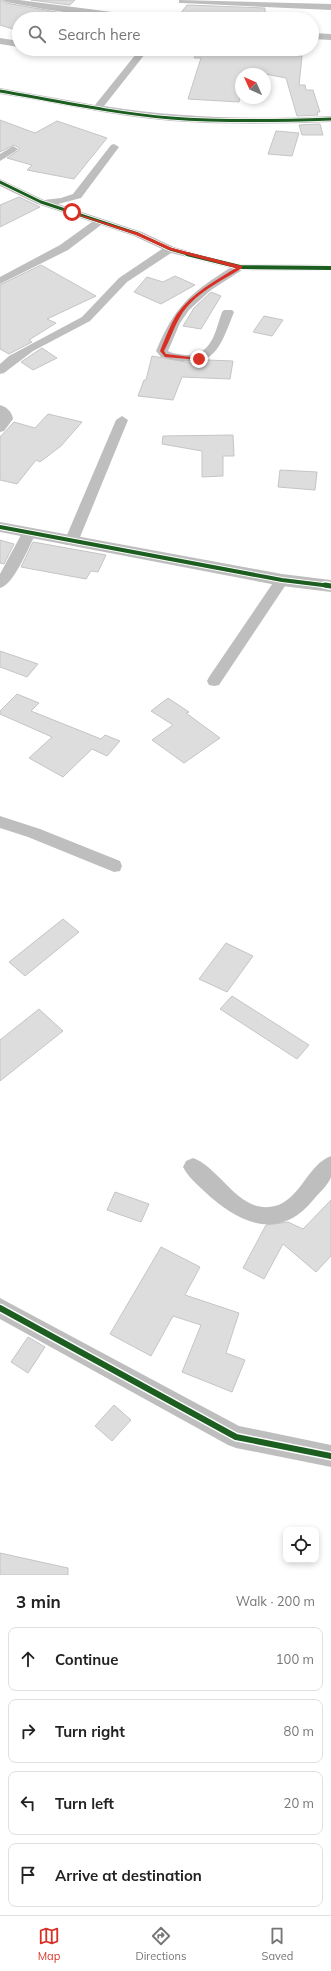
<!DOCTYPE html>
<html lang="en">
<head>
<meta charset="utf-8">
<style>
	body { margin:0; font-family:Mulish,sans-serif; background:#f6f6f6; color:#222 }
	.controls { position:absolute; right:12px; bottom:12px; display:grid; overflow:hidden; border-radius:8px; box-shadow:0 2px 6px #0003 }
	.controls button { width:36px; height:36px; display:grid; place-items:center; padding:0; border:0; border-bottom:1px solid #e0e0e0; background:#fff; color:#222; font:20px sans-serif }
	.compass { position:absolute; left:235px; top:68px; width:36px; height:36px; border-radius:50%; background:#fff; box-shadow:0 2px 6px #0003; rotate:315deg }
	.stop { position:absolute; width:12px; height:12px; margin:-9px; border:3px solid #d93025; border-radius:50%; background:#fff }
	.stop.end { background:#d93025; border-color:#fff; box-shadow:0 1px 4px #0008 }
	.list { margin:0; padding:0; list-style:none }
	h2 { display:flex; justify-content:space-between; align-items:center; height:52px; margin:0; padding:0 16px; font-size:17px }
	h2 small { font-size:13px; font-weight:400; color:#767676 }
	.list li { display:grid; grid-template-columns:26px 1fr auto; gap:12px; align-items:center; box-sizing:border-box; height:64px; margin:0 8px 8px; padding:0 8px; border:1px solid #e0e0e0; border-radius:8px }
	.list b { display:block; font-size:15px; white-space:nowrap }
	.list em { font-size:13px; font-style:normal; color:#767676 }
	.icon { flex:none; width:22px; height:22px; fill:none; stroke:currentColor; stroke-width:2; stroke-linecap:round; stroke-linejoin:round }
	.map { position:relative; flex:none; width:331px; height:1575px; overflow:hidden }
	.search { position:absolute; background:#fff; box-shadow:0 2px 6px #0003; left:12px; right:12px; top:12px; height:44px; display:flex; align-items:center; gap:10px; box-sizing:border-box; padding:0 14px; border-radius:22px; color:#767676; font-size:15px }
	.sheet { height:340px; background:#fff }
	nav { display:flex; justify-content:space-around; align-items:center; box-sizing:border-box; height:56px; border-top:1px solid #e0e0e0; background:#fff; font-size:11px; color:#767676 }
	nav a { display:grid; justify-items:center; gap:2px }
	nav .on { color:#d93025 }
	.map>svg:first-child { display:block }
	.building { fill:#ddd; stroke:#c5c5c5 }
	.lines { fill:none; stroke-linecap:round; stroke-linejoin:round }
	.minor { fill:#bebebe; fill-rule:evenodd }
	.tertiary { fill:#bebebe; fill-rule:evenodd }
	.cycleway-far3-casing { stroke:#fff; stroke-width:4.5 }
	.cycleway-far2-casing { stroke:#fff; stroke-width:6 }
	.cycleway-far1-casing { stroke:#fff; stroke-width:8 }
	.cycleway-casing { stroke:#fff; stroke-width:9 }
	.cycleway-far3 { stroke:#1b5e20; stroke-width:3 }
	.cycleway-far2 { stroke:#1b5e20; stroke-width:4 }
	.cycleway-far1 { stroke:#1b5e20; stroke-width:5 }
	.cycleway { stroke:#1b5e20; stroke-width:6 }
	.route { fill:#d93025 }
</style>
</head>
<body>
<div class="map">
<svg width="331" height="1575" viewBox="0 0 331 1575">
	<rect width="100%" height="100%" fill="#fff"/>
	<g class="building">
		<polygon points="0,0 6,3 62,13 55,19 19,19 19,31 0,25"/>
		<polygon points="31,0 75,0 70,5"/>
		<polygon points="187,5 265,8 265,19 177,18"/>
		<polygon points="199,49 226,49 257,54 302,56 299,85 305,85 306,90 313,90 320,112 317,112 318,115 297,116 286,78 265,74 241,72 241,95 239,102 188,99 201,58 194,58"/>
		<polygon points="0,120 35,133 57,121 107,138 74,179 27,170 32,165 7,158 19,150 19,148 14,145 0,152"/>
		<polygon points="320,124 323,135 302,135 299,125"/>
		<polygon points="276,131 299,133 292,156 268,154"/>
		<polygon points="19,197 40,207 0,227 0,205"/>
		<polygon points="41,265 96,296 47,319 56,323 29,340 32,342 9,354 0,349 0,285"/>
		<polygon points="175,276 195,285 161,304 134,292 147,277 163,282"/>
		<polygon points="211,292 221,296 201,329 183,326 194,308"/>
		<polygon points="264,316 283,320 272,336 253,332"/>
		<polygon points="42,348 57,358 33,370 21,362"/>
		<polygon points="152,356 191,363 206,360 233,361 230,379 182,377 173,400 138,396 144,380 146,380"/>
		<polygon points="48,414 82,422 61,446 40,462 36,460 17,484 0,480 0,437 14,422 35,428"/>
		<polygon points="233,435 234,456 223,456 223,476 202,477 202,451 162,444 163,436"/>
		<polygon points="280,470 317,472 315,490 278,487"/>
		<polygon points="0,540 14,544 4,564 0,563"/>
		<polygon points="33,542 106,555 98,572 91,571 86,579 21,567"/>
		<polygon points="0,651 38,664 27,677 0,667"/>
		<polygon points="17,694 39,703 31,711 101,739 105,735 120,741 107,756 92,749 63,777 29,758 52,737 0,714 0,711"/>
		<polygon points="168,698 189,712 186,713 220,738 184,763 152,740 173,725 151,711"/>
		<polygon points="63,919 79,932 25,976 9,962"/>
		<polygon points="226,943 253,956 227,992 199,979"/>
		<polygon points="232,996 309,1045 297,1059 220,1009"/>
		<polygon points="39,1009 63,1031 0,1081 0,1040"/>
		<polygon points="115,1192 149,1204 141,1222 107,1210"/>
		<polygon points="331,1200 331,1256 316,1272 283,1244 264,1279 243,1268 266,1225 288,1222 303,1229"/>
		<polygon points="161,1247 200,1267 185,1295 239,1313 226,1353 245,1360 232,1392 182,1372 201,1325 173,1316 151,1356 110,1334"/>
		<polygon points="28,1337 45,1347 28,1373 11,1362"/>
		<polygon points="114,1405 131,1420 112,1441 95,1426"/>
		<polygon points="0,1553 68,1568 68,1575 0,1575"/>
	</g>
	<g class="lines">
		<g class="minor">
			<path d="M2 0H19L143 16 147 19C100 19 52 11 6 2Z"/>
			<polygon points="179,0 331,4 331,10 182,3 179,3"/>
			<polygon points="312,33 331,34 331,40 312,39"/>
			<polygon points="0,38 19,41 19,47 0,44"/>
			<polygon points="38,49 54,49 64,53 60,56 39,51"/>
			<path d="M140 49H149L104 106C179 118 255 120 331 116V122C277 124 224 125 171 121 113 116 57 103 0 94V88L95 105Z"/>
			<path d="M114 144 119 147 81 198 58 204 142 232 174 247 205 256 240 264 331 265V271L242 270 211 290 189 310 180 323 168 351C173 354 180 354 186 355 212 356 215 332 222 312L224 310H232L234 312C217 356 212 370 161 357L156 351C175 306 190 293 230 268L171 253 127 282 90 321 33 351 4 373 0 374V364L9 356 82 317 119 278 162 249 134 236 101 225 68 250 0 284V277L60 245 92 222 37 204 0 186V179L44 200 61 198 73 194 111 145Z"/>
			<polygon points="13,146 18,149 16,151 0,161 0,154"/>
			<path d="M0 405C7 407 12 412 13 419L4 431 0 432Z"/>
			<polygon points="122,416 128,420 78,542 76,545 66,545 64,542 116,420"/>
			<path d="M29 529 34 530 36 533C29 546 14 585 0 588V574L22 533 24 530Z"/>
			<polygon points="282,576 287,577 289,580 219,685 214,686 209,685 207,681 209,677 277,577"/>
			<polygon points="0,816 40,829 120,861 122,866 120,871 114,872 28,837 0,828"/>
			<path d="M331 1156C331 1162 331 1172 331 1177 329 1184 319 1193 314 1199 280 1242 239 1224 205 1192 197 1184 188 1177 183 1167L186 1161 193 1158C221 1168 239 1215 275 1206 301 1199 307 1165 331 1156Z"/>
			<polygon points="0,1298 239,1426 331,1445 331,1467 236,1448 228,1445 0,1319"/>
		</g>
		<polygon class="tertiary" points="0,522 282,574 331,580 331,592 282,586 0,532"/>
		<g class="cycleway-far3-casing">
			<g id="cycleway-far3">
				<path d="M0 91C57 101 113 113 171 118 224 122 277 121 331 119"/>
				<polyline points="0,182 41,202 138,234 170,249 191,255"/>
			</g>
		</g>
		<g class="cycleway-far2-casing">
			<g id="cycleway-far2">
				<polyline points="187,254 240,267 331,268"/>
				<polyline points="0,527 282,580 331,586"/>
			</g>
		</g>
		<g class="cycleway-far1-casing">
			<polyline id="cycleway-far1" points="325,585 331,586"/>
		</g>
		<g class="cycleway-casing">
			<polyline id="cycleway" points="0,1308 236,1437 331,1456"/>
		</g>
		<use href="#cycleway-far3" class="cycleway-far3"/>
		<use href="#cycleway-far2" class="cycleway-far2"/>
		<use href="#cycleway-far1" class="cycleway-far1"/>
		<use href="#cycleway" class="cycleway"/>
	</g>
	<path class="route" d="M71 212 139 233 172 248 242 266V268C221 281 193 294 180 317 174 327 170 340 164 351L166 354 199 358 200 360 165 357 160 351C165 339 170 325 177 314 192 293 215 281 236 268L169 250 136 235 71 213Z"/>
</svg>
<div class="controls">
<button><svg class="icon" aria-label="locate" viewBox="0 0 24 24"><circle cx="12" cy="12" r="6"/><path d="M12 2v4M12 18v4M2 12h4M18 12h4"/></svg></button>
</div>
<svg class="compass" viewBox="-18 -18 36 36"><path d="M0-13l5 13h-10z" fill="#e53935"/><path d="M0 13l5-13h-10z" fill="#767676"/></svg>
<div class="stop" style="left:72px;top:212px"></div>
<div class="stop end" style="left:199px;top:359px"></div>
<div class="search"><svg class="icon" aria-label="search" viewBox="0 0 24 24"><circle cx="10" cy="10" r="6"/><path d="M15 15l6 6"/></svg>Search here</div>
</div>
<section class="sheet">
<h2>3 min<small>Walk · 200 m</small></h2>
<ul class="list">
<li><svg class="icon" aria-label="ahead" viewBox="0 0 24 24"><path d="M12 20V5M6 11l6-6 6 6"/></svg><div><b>Continue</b></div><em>100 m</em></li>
<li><svg class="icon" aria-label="right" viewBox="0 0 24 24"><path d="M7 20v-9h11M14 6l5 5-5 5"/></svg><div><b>Turn right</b></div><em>80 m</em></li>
<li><svg class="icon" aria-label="left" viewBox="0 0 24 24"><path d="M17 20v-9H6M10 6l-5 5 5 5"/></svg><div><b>Turn left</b></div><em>20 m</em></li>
<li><svg class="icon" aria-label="arrive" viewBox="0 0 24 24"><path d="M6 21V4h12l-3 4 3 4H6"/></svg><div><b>Arrive at destination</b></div></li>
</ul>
</section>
<nav>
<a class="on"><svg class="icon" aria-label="map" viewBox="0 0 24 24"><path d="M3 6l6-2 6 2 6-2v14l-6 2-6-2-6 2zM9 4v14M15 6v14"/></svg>Map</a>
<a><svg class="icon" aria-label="directions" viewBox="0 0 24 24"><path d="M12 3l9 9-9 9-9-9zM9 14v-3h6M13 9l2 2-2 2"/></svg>Directions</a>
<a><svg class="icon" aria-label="saved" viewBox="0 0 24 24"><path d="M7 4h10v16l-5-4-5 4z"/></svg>Saved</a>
</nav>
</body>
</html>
